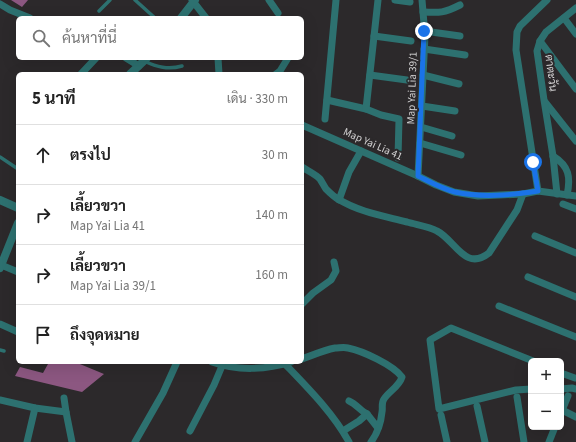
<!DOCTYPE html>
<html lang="th">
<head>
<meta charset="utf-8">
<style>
	body { margin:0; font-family:"Source Sans 3",Sarabun,sans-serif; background:#f6f6f6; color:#222 }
	.controls { position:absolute; right:12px; bottom:12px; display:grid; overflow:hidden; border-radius:6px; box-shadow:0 4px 16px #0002 }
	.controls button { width:36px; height:36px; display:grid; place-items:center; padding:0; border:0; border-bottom:1px solid #e0e0e0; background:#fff; color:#222; font:20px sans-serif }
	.stop { position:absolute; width:12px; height:12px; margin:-9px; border:3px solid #1a73e8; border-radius:50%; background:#fff }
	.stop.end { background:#1a73e8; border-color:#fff; box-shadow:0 1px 4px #0008 }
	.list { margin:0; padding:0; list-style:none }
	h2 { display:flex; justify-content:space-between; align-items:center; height:52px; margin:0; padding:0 16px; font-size:17px }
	h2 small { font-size:13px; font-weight:400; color:#767676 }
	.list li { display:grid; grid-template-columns:26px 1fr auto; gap:12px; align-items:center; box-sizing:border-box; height:60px; padding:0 16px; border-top:1px solid #e0e0e0 }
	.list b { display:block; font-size:15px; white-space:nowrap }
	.list p { margin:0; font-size:13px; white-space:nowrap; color:#767676 }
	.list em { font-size:13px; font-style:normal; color:#767676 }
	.icon { flex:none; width:22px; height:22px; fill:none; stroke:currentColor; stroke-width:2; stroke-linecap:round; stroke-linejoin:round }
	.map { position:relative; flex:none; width:576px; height:442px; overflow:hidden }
	.search { position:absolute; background:#fff; box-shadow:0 4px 16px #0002; left:16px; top:16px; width:288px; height:44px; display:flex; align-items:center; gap:10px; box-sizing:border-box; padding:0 14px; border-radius:6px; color:#767676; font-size:15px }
	.panel { position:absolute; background:#fff; box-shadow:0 4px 16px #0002; left:16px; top:72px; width:288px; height:292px; border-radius:6px }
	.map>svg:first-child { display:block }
	.water { fill:#8c5781 }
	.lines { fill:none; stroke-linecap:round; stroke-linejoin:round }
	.service { stroke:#2d7170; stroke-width:3.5 }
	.minor { stroke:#2d7170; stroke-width:7 }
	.tertiary { stroke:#2d7170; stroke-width:8 }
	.route { stroke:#1a73e8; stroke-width:5 }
	.labels { text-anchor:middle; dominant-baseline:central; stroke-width:4; stroke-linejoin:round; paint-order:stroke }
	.street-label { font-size:11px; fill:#d3d2d3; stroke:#2c292b }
</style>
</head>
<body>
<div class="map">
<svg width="576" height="442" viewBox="0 0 576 442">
	<rect width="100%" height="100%" fill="#2c292b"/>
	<g class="water">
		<polygon points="11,0 28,0 22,7"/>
		<polygon points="47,362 75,362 104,374 82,392 15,376 20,367 43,373 48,364"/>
	</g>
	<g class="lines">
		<g class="service">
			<polyline points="135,0 155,18"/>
			<polyline points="99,11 110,0"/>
			<path d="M144 61C157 67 168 70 182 66"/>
			<polyline points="0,157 18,169"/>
			<polyline points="0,350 4,351"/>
		</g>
		<g class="minor">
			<polyline points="192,0 206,18"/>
			<polyline points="269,0 278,13"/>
			<polyline points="395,0 410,2"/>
			<polyline points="0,4 10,10 30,18"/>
			<path d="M423 12C440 13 444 13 460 5"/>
			<polyline points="564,18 576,34"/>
			<polyline points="424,31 460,36"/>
			<polyline points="374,36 411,41"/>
			<polyline points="540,41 576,89"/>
			<polyline points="424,49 465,55"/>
			<polyline points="126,58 139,66"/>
			<polyline points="218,58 219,74"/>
			<polyline points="81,74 96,58"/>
			<polyline points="276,74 280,71 288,58"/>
			<polyline points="370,75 407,80"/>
			<polyline points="423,75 459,84"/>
			<polyline points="327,100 366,109 381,115 399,119 398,158"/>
			<polyline points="545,102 576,141"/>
			<polyline points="422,106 455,111"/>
			<polyline points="366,109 378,0"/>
			<polyline points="325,119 336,0"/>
			<polyline points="302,125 418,176 436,185 454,192 478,196 523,194 538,191 576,196"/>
			<polyline points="421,127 452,136"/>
			<polyline points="420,143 461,155"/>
			<path d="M553 156C569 166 571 177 567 195"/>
			<path d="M302 167C308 171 315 174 320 179 322 182 324 186 326 189 330 193 334 197 338 199 359 212 384 216 407 222 417 225 428 226 437 231 455 240 465 272 489 253L517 210 523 194"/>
			<polyline points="418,176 425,36 422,0"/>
			<polyline points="538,191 516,50 517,32 520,26 547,0"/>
			<polyline points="557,194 553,156 544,100 537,51 540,41 546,32 576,8"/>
			<polyline points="339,200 349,172 361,151"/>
			<polyline points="563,204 576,209"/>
			<polyline points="535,236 576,253"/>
			<polyline points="1,265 18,272"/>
			<polyline points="528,277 576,297"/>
			<polyline points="302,304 313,293 331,280 336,271 334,262"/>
			<polyline points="499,306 576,337"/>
			<polyline points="0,324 18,332"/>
			<path d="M302 359C313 355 324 350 335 348 339 348 344 347 348 348 363 351 393 365 402 377 399 387 389 391 384 399 381 403 383 408 382 412 381 422 377 434 371 442"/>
			<path d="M212 362C237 371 266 370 291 362"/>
			<path d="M285 364C308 388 333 413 349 442"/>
			<polyline points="561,373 575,378"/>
			<polyline points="531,389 516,390 475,400 439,409 430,340 451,328 533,361"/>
			<polyline points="561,389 572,388 576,389"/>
			<polyline points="517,397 524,442"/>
			<polyline points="64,398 66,412"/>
			<polyline points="0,400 35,408 66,412 72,442"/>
			<path d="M349 401C356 404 361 411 367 414"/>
			<polyline points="477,406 485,442"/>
			<polyline points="562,410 576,417"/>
			<polyline points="561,413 568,396"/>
			<polyline points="441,415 447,442"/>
			<polyline points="190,431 214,385 222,366"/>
			<polyline points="343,431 359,421 367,414 378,428"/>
			<polyline points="27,442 35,408"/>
			<polyline points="135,442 163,393 177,362"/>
			<polyline points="549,442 555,427"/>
		</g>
		<g class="tertiary">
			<polyline points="181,18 195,0"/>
			<polyline points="130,74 147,58"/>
			<polyline points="0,200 18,208"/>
			<polyline points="0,268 18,223"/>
		</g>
	</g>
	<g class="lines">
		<path class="route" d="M424 31 418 176C430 182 442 189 455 192 482 198 511 195 538 191L533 162"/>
	</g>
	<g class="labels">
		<g class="street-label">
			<text transform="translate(551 73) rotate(83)">ตาตะวัน</text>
			<text transform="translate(412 88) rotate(-88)">Map Yai Lia 39/1</text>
			<text transform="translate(373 144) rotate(24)">Map Yai Lia 41</text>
		</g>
	</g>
</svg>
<div class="controls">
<button>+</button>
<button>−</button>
</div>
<div class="stop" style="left:533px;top:162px"></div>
<div class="stop end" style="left:424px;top:31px"></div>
<div class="search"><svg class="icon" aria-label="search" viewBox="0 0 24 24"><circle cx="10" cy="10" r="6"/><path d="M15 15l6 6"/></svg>ค้นหาที่นี่</div>
<section class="panel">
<h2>5 นาที<small>เดิน · 330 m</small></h2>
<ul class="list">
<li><svg class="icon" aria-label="ahead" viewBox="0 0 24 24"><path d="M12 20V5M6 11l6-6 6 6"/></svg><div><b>ตรงไป</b></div><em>30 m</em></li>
<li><svg class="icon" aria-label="right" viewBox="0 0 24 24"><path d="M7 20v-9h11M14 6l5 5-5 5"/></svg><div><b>เลี้ยวขวา</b><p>Map Yai Lia 41</p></div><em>140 m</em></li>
<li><svg class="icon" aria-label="right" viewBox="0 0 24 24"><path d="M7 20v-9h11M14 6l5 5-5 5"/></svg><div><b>เลี้ยวขวา</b><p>Map Yai Lia 39/1</p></div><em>160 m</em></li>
<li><svg class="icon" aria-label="arrive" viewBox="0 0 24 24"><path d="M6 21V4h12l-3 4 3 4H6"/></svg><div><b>ถึงจุดหมาย</b></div></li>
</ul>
</section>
</div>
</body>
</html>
